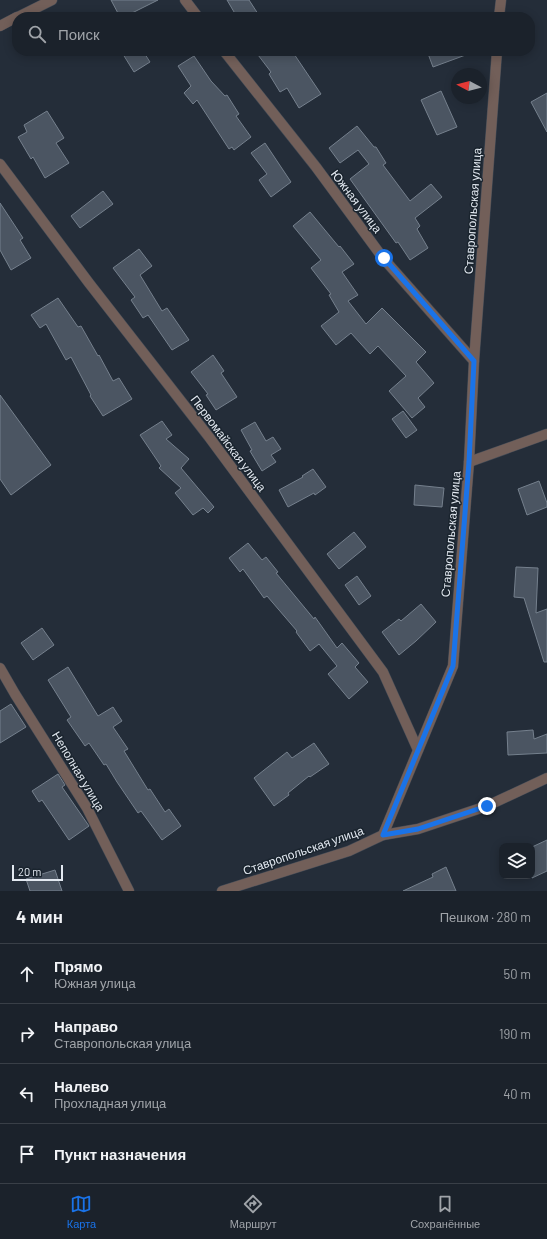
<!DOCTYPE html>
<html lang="ru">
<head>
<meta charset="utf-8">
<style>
	body { margin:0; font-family:Barlow,sans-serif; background:#242a33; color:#f1f3f6 }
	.controls { position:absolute; right:12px; bottom:12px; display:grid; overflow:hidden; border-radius:8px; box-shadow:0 2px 10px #0003 }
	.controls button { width:36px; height:36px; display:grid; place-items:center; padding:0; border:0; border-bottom:1px solid #393f47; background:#1b222b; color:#f1f3f6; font:20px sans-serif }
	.compass { position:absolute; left:451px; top:68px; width:36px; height:36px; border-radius:50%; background:#1b222b; box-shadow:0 2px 10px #0003; rotate:277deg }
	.scale { position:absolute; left:12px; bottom:10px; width:51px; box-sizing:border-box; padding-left:4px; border:2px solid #e3e9f1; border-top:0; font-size:11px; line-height:14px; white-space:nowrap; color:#e3e9f1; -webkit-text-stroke:3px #1a242e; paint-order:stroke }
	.stop { position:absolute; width:12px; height:12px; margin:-9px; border:3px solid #1a73e8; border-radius:50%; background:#fff }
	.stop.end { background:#1a73e8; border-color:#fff; box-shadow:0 1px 4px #0008 }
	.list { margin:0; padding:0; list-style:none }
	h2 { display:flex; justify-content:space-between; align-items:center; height:52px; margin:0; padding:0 16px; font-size:17px }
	h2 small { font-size:13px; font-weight:400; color:#a0a4a9 }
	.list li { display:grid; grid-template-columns:26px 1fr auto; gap:12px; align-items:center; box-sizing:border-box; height:60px; padding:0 16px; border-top:1px solid #393f47 }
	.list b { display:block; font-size:15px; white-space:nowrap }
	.list p { margin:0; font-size:13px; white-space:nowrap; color:#a0a4a9 }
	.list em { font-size:13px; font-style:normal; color:#a0a4a9 }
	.icon { flex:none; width:22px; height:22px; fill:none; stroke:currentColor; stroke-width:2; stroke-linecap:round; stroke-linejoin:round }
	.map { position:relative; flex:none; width:547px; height:891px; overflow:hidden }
	.search { position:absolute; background:#1b222b; box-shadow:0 2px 10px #0003; left:12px; right:12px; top:12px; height:44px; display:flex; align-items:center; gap:10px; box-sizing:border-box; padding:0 14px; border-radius:16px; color:#a0a4a9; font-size:15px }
	.sheet { height:292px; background:#1b222b }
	nav { display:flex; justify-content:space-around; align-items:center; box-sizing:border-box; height:56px; border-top:1px solid #393f47; background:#1b222b; font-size:11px; color:#a0a4a9 }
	nav a { display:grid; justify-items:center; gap:2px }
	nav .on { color:#1a73e8 }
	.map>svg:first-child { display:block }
	.building { fill:#4b5562; stroke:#75808d }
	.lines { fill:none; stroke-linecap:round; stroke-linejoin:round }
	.minor-casing { stroke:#434b56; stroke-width:11 }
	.minor { stroke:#725f59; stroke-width:10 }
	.route { stroke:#1a73e8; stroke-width:5 }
	.labels { text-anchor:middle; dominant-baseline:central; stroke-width:3; stroke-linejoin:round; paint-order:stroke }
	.street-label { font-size:12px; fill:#e3e9f1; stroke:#1a242e }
</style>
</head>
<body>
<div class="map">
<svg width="547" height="891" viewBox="0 0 547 891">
	<rect width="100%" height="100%" fill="#242d39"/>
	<g class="building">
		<polygon points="111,0 158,0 124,17 120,17"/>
		<polygon points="227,0 249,0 260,17 237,17"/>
		<polygon points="121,51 143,51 150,62 134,72"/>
		<polygon points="255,51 292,51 321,94 299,108 287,88 280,92 269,74 271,72"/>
		<polygon points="427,51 471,51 471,53 433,67"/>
		<polygon points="194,56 211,81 225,96 227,95 239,114 236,116 251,137 234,150 232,147 229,149 197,100 193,104 184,93 191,86 178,66"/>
		<polygon points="441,91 457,127 437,135 421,100"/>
		<polygon points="547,93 547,132 531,102"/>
		<polygon points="47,111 64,138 56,143 69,163 45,178 33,157 31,159 18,137 27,132 24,125"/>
		<polygon points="357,126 374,147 376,147 386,163 383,165 410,201 431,184 442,197 415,218 420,226 417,229 428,248 410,260 398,242 396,243 350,179 369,164 358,150 340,163 329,148"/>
		<polygon points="265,143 291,182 271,197 259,180 267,174 251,153"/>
		<polygon points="103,191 113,204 80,228 71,216"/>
		<polygon points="0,203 23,238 20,240 31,258 11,270 0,250"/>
		<polygon points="310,212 339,247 340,246 354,264 342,272 358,295 348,301 366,324 382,308 426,352 416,362 434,383 418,398 425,407 412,418 389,391 406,376 378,346 370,354 351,333 336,345 321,326 339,312 329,295 331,294 311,268 321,260 293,226"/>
		<polygon points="139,249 152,266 140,275 162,311 167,308 189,340 172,350 148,315 143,318 131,300 135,297 113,268"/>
		<polygon points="58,298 78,327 81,326 98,356 99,355 113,381 119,378 132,399 103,416 90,396 91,395 71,357 66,360 46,324 40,328 31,315"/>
		<polygon points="213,355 224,371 221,373 237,397 216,410 206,395 208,394 191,372"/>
		<polygon points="0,395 51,465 11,495 0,479"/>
		<polygon points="403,411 417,430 406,438 392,419"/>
		<polygon points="162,421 172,435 166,439 189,459 181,468 214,507 208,513 203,508 193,515 175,493 181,488 159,468 161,466 140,435"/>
		<polygon points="255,422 266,441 273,437 281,449 271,455 276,462 262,471 250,451 252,450 241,430"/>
		<polygon points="313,469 326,487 315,495 314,493 288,507 279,490 303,477 302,476"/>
		<polygon points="539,481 547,503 547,507 527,515 518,489"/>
		<polygon points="415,485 444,488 442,507 414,505"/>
		<polygon points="354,532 366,547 339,569 327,554"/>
		<polygon points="248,543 262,560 266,557 278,572 276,573 314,619 315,617 337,648 342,643 359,663 355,667 368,682 349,699 328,674 337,666 319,644 310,651 296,632 297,631 267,596 264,598 243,569 240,572 229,558"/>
		<polygon points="516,567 538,568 536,613 547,609 547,662 544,662 524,598 514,597"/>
		<polygon points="357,576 371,596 359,605 345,585"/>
		<polygon points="421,604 436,622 416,641 399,655 382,632 399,619 401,621"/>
		<polygon points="42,628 54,645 33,660 21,643"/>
		<polygon points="68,667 98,716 113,707 122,721 113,727 128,749 124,751 148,790 150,789 165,812 169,809 181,826 162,840 141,811 138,813 117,782 106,764 104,765 89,743 85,746 67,720 71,717 48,680"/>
		<polygon points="11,704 26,727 0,743 0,711"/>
		<polygon points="533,730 534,739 547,734 547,753 508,755 507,732"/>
		<polygon points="314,743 329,764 310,777 309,776 288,793 289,795 274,806 254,778 287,752 292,758"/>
		<polygon points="58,774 65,785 62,787 89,826 69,840 42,800 39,802 32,791"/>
		<polygon points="547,840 547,871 532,878 532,847"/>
		<polygon points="446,867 456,891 403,891 433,877 432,874"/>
		<polygon points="55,870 62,891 30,891 26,879"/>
	</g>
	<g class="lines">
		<g class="minor-casing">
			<g id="minor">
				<polyline points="185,0 198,17"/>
				<polyline points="18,17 52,0"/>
				<polyline points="499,17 501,0"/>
				<polyline points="0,26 17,17"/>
				<polyline points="224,51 316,167 383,258 474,361"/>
				<polyline points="0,164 89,283 209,437 383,672 418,750"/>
				<polyline points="469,462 547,434"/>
				<polyline points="0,668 15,694 87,808 129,891"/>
				<polyline points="383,835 418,829 487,806 547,778"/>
				<polyline points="222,891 349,851 383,835 453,666 469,462 474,361 497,51"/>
			</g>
		</g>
		<use href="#minor" class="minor"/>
	</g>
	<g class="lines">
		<polyline class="route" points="384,258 474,361 469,462 453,666 383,835 418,829 487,806"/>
	</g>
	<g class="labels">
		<g class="street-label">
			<text transform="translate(357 201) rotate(53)">Южная улица</text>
			<text transform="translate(472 211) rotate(-86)">Ставропольская улица</text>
			<text transform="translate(229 443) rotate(53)">Первомайская улица</text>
			<text transform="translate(450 534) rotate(-85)">Ставропольская улица</text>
			<text transform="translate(79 771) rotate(59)">Неполная улица</text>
			<text transform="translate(303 850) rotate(-19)">Ставропольская улица</text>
		</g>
	</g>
</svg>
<div class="controls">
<button><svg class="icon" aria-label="layers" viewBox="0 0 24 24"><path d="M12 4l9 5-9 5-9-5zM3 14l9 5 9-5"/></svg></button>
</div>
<svg class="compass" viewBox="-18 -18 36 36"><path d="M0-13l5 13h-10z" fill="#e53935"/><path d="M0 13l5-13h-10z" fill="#a0a4a9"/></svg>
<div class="scale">20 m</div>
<div class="stop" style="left:384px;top:258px"></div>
<div class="stop end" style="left:487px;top:806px"></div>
<div class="search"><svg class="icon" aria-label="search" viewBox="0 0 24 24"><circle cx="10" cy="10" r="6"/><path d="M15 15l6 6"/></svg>Поиск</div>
</div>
<section class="sheet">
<h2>4 мин<small>Пешком · 280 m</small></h2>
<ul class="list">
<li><svg class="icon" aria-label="ahead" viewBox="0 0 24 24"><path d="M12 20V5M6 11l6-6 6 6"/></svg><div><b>Прямо</b><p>Южная улица</p></div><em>50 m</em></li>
<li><svg class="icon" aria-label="right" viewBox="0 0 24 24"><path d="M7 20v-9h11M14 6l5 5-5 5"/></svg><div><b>Направо</b><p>Ставропольская улица</p></div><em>190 m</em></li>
<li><svg class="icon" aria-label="left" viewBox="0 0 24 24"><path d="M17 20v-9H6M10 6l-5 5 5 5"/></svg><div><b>Налево</b><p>Прохладная улица</p></div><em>40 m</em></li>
<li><svg class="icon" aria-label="arrive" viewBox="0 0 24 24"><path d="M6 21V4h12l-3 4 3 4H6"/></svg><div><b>Пункт назначения</b></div></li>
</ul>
</section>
<nav>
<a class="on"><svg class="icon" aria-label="map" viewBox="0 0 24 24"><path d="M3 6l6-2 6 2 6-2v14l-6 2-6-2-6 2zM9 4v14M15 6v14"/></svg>Карта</a>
<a><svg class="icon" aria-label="directions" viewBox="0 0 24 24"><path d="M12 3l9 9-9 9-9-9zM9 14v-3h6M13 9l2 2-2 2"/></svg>Маршрут</a>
<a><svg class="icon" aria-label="saved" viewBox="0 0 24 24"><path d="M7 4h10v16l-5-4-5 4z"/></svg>Сохранённые</a>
</nav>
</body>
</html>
